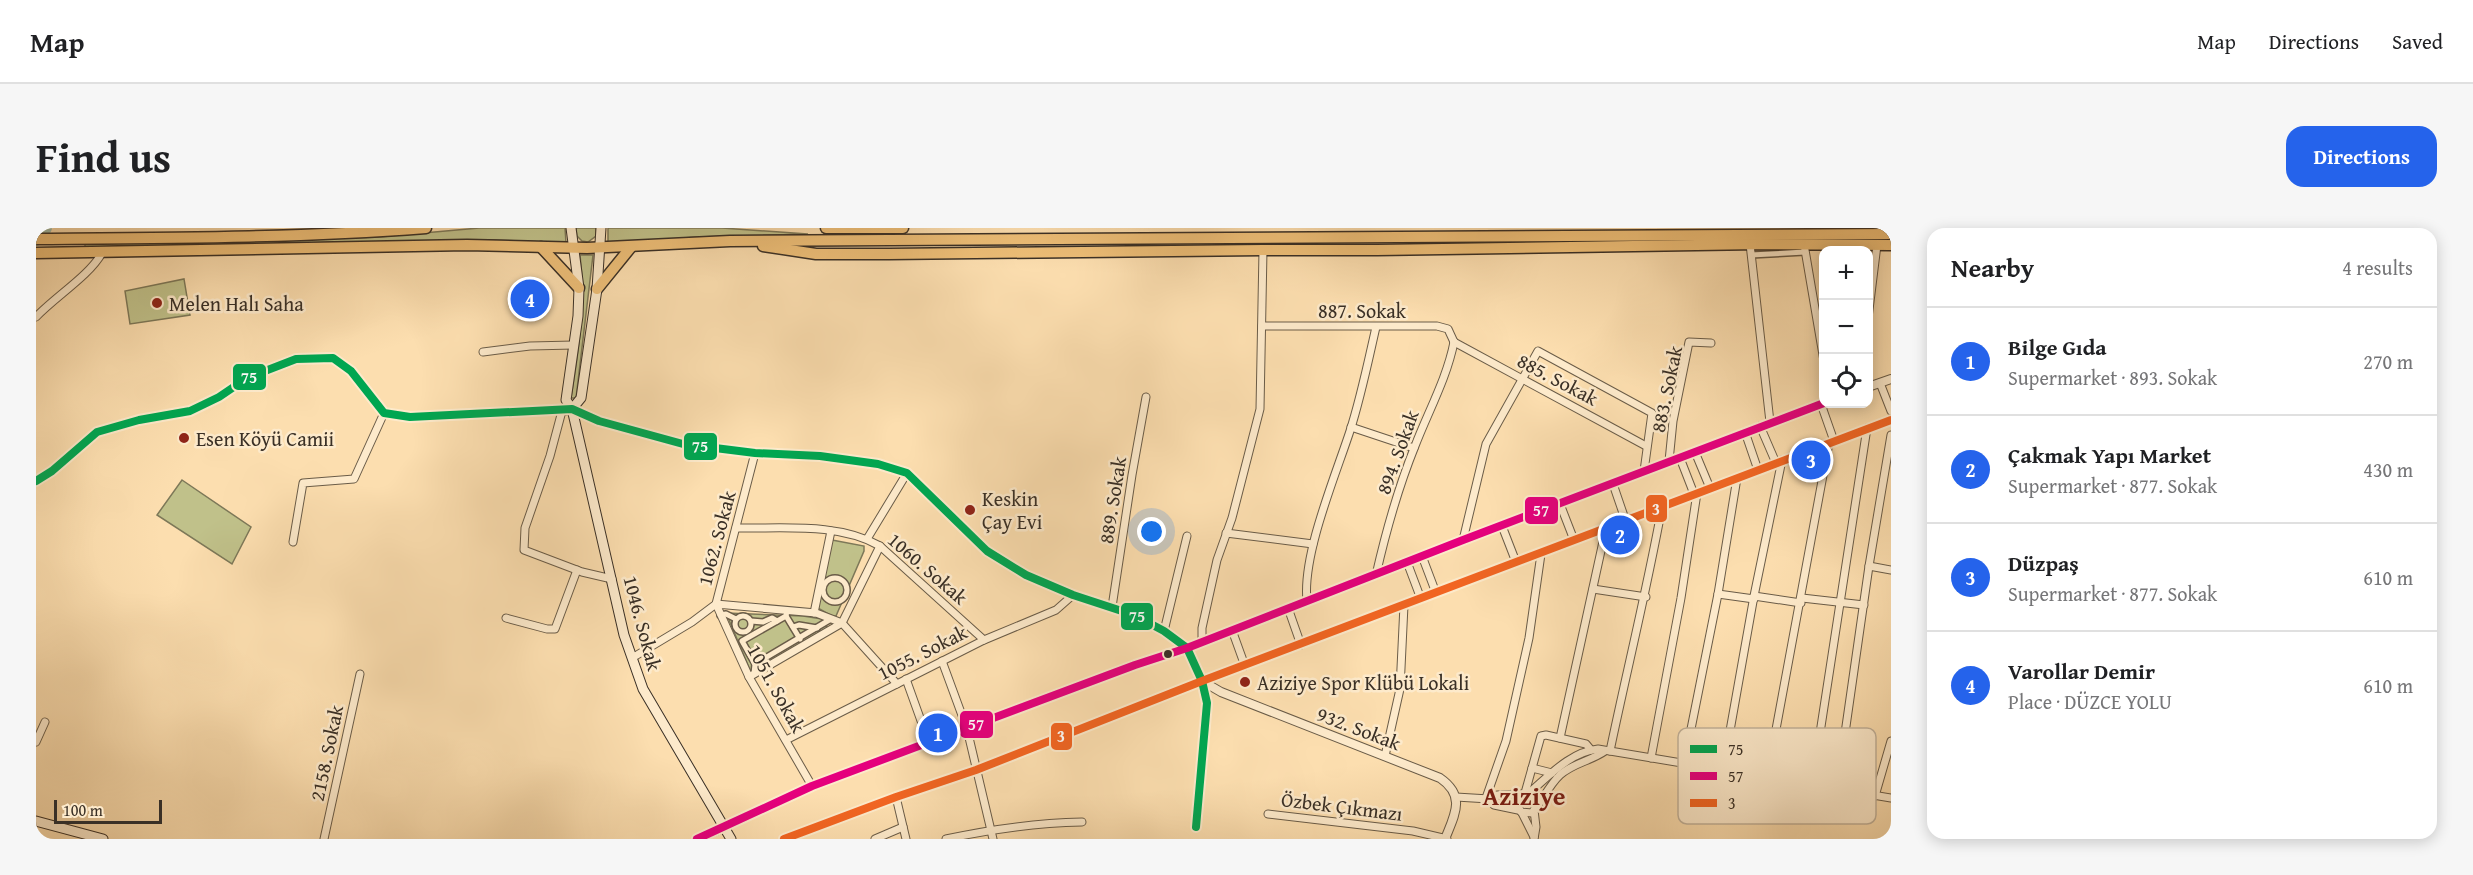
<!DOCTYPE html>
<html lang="en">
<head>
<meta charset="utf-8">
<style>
	body { margin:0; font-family:"Gentium Book Plus",serif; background:#f6f6f6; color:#202124 }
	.controls { position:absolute; right:18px; top:18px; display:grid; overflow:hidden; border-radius:12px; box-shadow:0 3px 15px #0003 }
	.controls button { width:54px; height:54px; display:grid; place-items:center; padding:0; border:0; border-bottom:2px solid #e0e0e0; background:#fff; color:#202124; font:30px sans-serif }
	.scale { position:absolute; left:18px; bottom:15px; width:108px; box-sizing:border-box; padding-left:6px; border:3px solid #3a3026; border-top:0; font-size:16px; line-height:21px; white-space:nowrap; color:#3a3026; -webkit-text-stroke:4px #fdeacb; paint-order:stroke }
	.you { position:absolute; left:1116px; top:304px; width:21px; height:21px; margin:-15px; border:4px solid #fff; border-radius:50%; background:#1a73e8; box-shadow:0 0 0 9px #1a73e833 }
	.badge { display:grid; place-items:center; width:39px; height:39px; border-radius:50%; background:#2563eb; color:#fff; font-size:20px; font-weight:700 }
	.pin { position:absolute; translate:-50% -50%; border:3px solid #fff; box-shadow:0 2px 6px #0006 }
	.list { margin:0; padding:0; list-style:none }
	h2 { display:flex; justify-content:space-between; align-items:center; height:78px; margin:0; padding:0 24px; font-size:26px }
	h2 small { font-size:20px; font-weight:400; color:#757577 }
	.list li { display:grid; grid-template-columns:39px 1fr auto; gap:18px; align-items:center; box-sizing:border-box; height:108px; padding:0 24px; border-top:2px solid #e0e0e0 }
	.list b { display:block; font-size:22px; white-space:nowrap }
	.list p { margin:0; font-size:20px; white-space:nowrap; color:#757577 }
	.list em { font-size:20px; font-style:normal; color:#757577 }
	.icon { flex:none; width:33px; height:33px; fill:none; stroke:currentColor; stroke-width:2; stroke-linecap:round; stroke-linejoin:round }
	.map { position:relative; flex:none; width:1855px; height:611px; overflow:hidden; border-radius:18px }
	header { display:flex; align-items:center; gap:36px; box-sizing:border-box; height:84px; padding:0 30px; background:#fff; border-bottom:2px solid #e0e0e0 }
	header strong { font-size:28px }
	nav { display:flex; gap:33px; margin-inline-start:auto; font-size:21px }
	.intro { display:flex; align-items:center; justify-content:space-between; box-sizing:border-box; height:144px; padding:0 36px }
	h1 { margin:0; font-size:42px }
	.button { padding:15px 27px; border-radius:18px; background:#2563eb; color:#fff; font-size:21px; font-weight:700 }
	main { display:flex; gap:36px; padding:0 36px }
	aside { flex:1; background:#fff; border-radius:18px; box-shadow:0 3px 15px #0003 }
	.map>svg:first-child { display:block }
	.green { fill:#c0c18a; stroke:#7d7858; stroke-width:1.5 }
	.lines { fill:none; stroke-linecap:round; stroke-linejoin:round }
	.river { stroke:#9fbcab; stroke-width:14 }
	.pedestrian-casing { stroke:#6a5c48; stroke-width:8 }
	.minor-casing { stroke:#6a5c48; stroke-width:9 }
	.tertiary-casing { stroke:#6a5c48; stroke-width:10 }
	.secondary-casing { stroke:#3a3026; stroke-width:11 }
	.trunk-casing { stroke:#3a3026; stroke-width:13 }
	.pedestrian { stroke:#fdeacb; stroke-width:5 }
	.minor { stroke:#fdeacb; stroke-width:7 }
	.tertiary { stroke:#fdeacb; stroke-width:8 }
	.secondary { stroke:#fdeacb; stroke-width:9 }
	.trunk { stroke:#eebf78; stroke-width:10 }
	.bus-1-casing { stroke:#fdeacb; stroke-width:12 }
	.bus-2-casing { stroke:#fdeacb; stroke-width:12 }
	.bus-3-casing { stroke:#fdeacb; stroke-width:12 }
	.bus-1 { stroke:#00a651; stroke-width:8 }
	.bus-2 { stroke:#e5007d; stroke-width:8 }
	.bus-3 { stroke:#f26522; stroke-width:8 }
	.poi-dot { fill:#8f2418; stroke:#fdeacb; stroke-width:2 }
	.bus-dot { fill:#3a3026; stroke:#fdeacb; stroke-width:2 }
	.labels { text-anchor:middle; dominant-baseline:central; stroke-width:5; stroke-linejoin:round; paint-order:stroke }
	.poi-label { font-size:20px; fill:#3a3026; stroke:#fdeacb; text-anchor:start }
	.street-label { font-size:20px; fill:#3a3026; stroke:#fdeacb }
	.district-label { font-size:26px; font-weight:bold; fill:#7a1f14; stroke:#fdeacb }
	.key { fill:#fdeacb; stroke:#c2b29a; stroke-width:1.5 }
	.key-label { font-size:16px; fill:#3a3026 }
	.line-badge { stroke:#fdeacb; stroke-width:2 }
	.badge-label { font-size:16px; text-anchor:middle; font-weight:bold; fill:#fff }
</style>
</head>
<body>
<header>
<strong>Map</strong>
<nav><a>Map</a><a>Directions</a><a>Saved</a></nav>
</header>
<div class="intro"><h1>Find us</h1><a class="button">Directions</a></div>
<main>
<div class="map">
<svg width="1855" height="611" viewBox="0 0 1855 611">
	<rect width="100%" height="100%" fill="#fcdeaf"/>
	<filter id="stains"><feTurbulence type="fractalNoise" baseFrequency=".00333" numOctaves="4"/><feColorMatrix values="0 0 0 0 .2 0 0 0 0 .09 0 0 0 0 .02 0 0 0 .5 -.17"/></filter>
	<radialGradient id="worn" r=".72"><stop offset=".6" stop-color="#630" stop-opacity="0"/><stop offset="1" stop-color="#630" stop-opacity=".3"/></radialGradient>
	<g class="green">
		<polygon points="443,0 529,0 530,15 458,12 49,19 49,16 343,9"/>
		<polygon points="540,0 560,0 560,8 552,14 546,13 541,8"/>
		<polygon points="572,0 686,0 772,6 660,9 572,16"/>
		<path d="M544 27H557L540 170H535C543 121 550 75 544 27Z"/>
		<polygon points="148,51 154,87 94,96 89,63"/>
		<polygon points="146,252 215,299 196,336 121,287"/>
		<polygon points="796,312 828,318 828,323 800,388 796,388 780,379"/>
		<polygon points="690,385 767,388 786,391 792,401 715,444"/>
	</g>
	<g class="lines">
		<polyline class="river" points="0,11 9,0"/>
		<g class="pedestrian-casing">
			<g id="pedestrian">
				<polyline points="1715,27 1769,24"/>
				<circle cx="799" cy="362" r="12"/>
				<polyline points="684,387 690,386 700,391"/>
				<circle cx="707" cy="396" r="8"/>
				<polyline points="750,388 764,411"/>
				<polyline points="715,393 727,394 736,390 741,393"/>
				<polyline points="757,399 763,397 781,400"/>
				<polyline points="719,436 706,413 750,388 751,383"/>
				<polyline points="718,446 719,436 795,391"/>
			</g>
		</g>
		<g class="minor-casing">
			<g id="minor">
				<polyline points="1714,16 1734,194"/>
				<polyline points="1768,16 1788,133"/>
				<path d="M0 89C20 68 53 48 66 25"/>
				<polyline points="1832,90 1841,17"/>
				<polyline points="1226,98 1401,98 1412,101 1418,114"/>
				<polyline points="1418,114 1610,218"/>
				<polyline points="447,124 494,118 538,117"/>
				<polyline points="1844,155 1855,183"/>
				<polyline points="1785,176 1798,213"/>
				<polyline points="530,183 526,183 514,228 489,300 488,322 546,344 576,351"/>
				<polyline points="1724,198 1740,235"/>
				<polyline points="1315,199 1378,220"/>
				<polyline points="1709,204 1722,242"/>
				<polyline points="1659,224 1674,260"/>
				<polyline points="1644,230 1658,266"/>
				<polyline points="1633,233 1637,193 1653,114 1675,115"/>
				<polyline points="0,253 16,243 61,204 103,192 154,183 183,169 211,150 260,131 297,130 315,143 348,185 374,189 536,181"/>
				<polyline points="1577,256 1589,291"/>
				<polyline points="1524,276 1538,312"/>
				<polyline points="1466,298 1480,334"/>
				<path d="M700 300C746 301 802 294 844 318L948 412"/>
				<polyline points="1190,305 1277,316"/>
				<polyline points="831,311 871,245"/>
				<polyline points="1427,312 1450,216 1502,123 1616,185 1608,243"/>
				<polyline points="257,314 267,255 318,251 348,185"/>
				<polyline points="1386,328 1400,365"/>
				<polyline points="1371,334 1385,371"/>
				<polyline points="1833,338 1855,342"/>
				<path d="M1340 347C1350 303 1362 260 1379 218 1392 184 1411 150 1418 114"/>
				<polyline points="1557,361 1610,369"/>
				<polyline points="1682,366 1718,371"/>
				<polyline points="1718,368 1765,375"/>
				<polyline points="1766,370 1828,377"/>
				<path d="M1271 373C1266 327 1299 249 1314 203 1325 169 1332 134 1340 99"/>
				<polyline points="1076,379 1096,247 1110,169"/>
				<polyline points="1252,380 1265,417"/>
				<polyline points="778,385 795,303"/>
				<polyline points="470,390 511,401 519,401 541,342"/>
				<polyline points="1196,402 1209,438"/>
				<polyline points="1128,403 1151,308"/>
				<polyline points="1166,414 1166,400 1181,332 1196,290 1224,181 1227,22"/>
				<polyline points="596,430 656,394 680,376 719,225"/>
				<polyline points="906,433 931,501 957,611"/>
				<polyline points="713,449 806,395 844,318"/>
				<polyline points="870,451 893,515"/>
				<polyline points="1524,510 1570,300"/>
				<polyline points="750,512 948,412 1020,382 1037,367"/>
				<polyline points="0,514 9,494"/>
				<path d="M1574 523C1591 442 1611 361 1626 279"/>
				<polyline points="1349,528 1364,461 1368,377"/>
				<polyline points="1615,530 1645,370 1661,265"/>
				<polyline points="1648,536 1682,366 1701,250"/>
				<polyline points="1496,540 1516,545"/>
				<polyline points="1687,542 1718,368 1746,232"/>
				<polyline points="1731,550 1793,215"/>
				<polyline points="1776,557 1831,200"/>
				<polyline points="776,558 713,449 680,376 780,385 806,395 861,456"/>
				<polyline points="1801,561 1833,338 1855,207"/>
				<polyline points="1489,565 1505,508 1510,507 1550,516 1555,522"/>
				<path d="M1493 565C1513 548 1534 524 1562 521L1855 570"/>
				<polyline points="1839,568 1855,513"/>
				<polyline points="860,569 870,611"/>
				<polyline points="1420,569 1453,571 1461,567 1486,566"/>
				<polyline points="1450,570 1470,513 1493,410 1505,326"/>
				<polyline points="1453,571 1458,577 1482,582"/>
				<path d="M1501 576 1499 569 1493 565 1483 568 1480 575 1485 584 1496 585C1505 576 1512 558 1524 547 1537 535 1555 533 1569 523"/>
				<polyline points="1486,585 1498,609"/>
				<polyline points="1232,586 1377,603 1411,611"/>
				<polyline points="687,600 776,558 1099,437 1151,420"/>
				<polyline points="288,611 324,446"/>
				<polyline points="748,611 860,569 940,542 1166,453 1171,475 1160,599"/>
				<polyline points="839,611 867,599"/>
				<path d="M910 611C956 601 1000 595 1046 594"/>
				<polyline points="1498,611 1500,599 1498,582"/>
			</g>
		</g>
		<g class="tertiary-casing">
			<g id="tertiary">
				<polyline points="1832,159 1855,151"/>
				<polyline points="536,181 563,193 647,216 719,225 784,228 842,236 871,245 951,323 990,347 1037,367 1098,387 1128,403 1151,420 1166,453"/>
				<polyline points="1151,420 1427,312 1788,175"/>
				<polyline points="1166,453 1855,192"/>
				<path d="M1166 453 1185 464 1404 550C1430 568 1419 586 1409 611"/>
				<polyline points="661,611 687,600"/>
			</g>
		</g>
		<g class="secondary-casing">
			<g id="secondary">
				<polyline points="535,0 543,60 542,88 530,172 536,181 588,407 607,461 695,611"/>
				<polyline points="536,181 545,170 561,61 565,0"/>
				<polyline points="0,593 67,611"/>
			</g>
		</g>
		<g class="trunk-casing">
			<g id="trunk">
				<polyline points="790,0 867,0"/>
				<path d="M0 11C130 10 261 10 390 0"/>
				<polyline points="727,18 780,26 853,26 1227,22 1341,22 1723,16 1855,17"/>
				<polyline points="505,19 543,60"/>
				<polyline points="0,25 431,17 551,20 694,13 1855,6"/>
				<polyline points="561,61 595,19"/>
			</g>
		</g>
		<use href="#pedestrian" class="pedestrian"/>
		<use href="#minor" class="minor"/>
		<use href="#tertiary" class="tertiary"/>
		<use href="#secondary" class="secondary"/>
		<use href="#trunk" class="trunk"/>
		<g class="bus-1-casing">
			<polyline id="bus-1" points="0,253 16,243 61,204 103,192 154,183 183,169 211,150 260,131 297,130 315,143 348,185 374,189 536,181 563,193 647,216 719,225 784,228 842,236 871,245 951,323 990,347 1037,367 1098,387 1128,403 1151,420 1166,453 1171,475 1160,599"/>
		</g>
		<g class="bus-2-casing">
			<polyline id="bus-2" points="661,611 776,558 1099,437 1151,420 1427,312 1788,175"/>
		</g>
		<g class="bus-3-casing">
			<polyline id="bus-3" points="748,611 860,569 940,542 1166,453 1855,192"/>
		</g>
		<use href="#bus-1" class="bus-1"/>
		<use href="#bus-2" class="bus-2"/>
		<use href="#bus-3" class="bus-3"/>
	</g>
	<g class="poi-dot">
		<circle cx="121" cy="75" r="6"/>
		<circle cx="148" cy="210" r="6"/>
		<circle cx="934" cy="282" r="6"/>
		<circle cx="1209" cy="454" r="6"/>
	</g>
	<circle class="bus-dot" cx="1132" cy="426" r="5"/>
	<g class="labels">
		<g class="poi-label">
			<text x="133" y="75">Melen Halı Saha</text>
			<text x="160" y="210">Esen Köyü Camii</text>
			<text x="946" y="270">Keskin<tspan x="946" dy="23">Çay Evi</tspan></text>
			<text x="1221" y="454">Aziziye Spor Klübü Lokali</text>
		</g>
		<g class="street-label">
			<text x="1326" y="82">887. Sokak</text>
			<text transform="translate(1522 151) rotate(28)">885. Sokak</text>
			<text transform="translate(1630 161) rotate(-78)">883. Sokak</text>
			<text transform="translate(1361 224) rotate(-70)">894. Sokak</text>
			<text transform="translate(1076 272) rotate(-81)">889. Sokak</text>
			<text transform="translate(680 310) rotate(-75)">1062. Sokak</text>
			<text transform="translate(892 340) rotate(41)">1060. Sokak</text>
			<text transform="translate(607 395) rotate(75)">1046. Sokak</text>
			<text transform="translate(886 424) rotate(-27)">1055. Sokak</text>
			<text transform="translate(741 460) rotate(61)">1051. Sokak</text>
			<text transform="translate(1323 500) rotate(21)">932. Sokak</text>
			<text transform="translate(290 525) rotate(-78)">2158. Sokak</text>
			<text transform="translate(1306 578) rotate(7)">Özbek Çıkmazı</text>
		</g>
		<g class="district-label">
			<text x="1488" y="567">Aziziye</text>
		</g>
	</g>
	<rect x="1642" y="500" width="198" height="96" rx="9" class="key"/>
	<rect x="1654" y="517" width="27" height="8" fill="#00a651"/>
	<rect x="1654" y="544" width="27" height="8" fill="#e5007d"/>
	<rect x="1654" y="571" width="27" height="8" fill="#f26522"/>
	<g class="key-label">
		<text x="1692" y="527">75</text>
		<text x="1692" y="554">57</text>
		<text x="1692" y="581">3</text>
	</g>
	<g class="line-badge">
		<rect x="196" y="135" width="35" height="28" rx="6" fill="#00a651"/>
		<rect x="647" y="204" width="35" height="29" rx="6" fill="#00a651"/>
		<rect x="1609" y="266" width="23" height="29" rx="6" fill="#f26522"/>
		<rect x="1488" y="268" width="35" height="29" rx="6" fill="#e5007d"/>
		<rect x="1084" y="374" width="34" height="29" rx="6" fill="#00a651"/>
		<rect x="923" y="482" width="35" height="29" rx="6" fill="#e5007d"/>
		<rect x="1014" y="494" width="23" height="29" rx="6" fill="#f26522"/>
	</g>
	<g class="badge-label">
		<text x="213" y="155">75</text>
		<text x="664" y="224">75</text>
		<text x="1620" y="287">3</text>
		<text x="1505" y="288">57</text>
		<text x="1101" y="394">75</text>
		<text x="940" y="502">57</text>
		<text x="1025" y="514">3</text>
	</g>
	<rect width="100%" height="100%" filter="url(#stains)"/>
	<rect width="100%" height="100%" fill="url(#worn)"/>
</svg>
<div class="controls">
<button>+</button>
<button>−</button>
<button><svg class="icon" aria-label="locate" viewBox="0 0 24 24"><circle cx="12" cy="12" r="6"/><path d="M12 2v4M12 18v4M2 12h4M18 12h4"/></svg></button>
</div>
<div class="scale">100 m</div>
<div class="you"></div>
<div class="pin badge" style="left:902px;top:505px">1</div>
<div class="pin badge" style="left:1584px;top:307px">2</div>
<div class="pin badge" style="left:1775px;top:232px">3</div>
<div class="pin badge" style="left:494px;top:71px">4</div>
</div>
<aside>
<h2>Nearby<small>4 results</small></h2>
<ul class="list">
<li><span class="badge">1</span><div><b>Bilge Gıda</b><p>Supermarket · 893. Sokak</p></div><em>270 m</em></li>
<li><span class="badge">2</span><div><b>Çakmak Yapı Market</b><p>Supermarket · 877. Sokak</p></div><em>430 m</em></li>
<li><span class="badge">3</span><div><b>Düzpaş</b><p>Supermarket · 877. Sokak</p></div><em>610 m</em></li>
<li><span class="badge">4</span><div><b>Varollar Demir</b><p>Place · DÜZCE YOLU</p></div><em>610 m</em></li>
</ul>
</aside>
</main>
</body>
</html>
